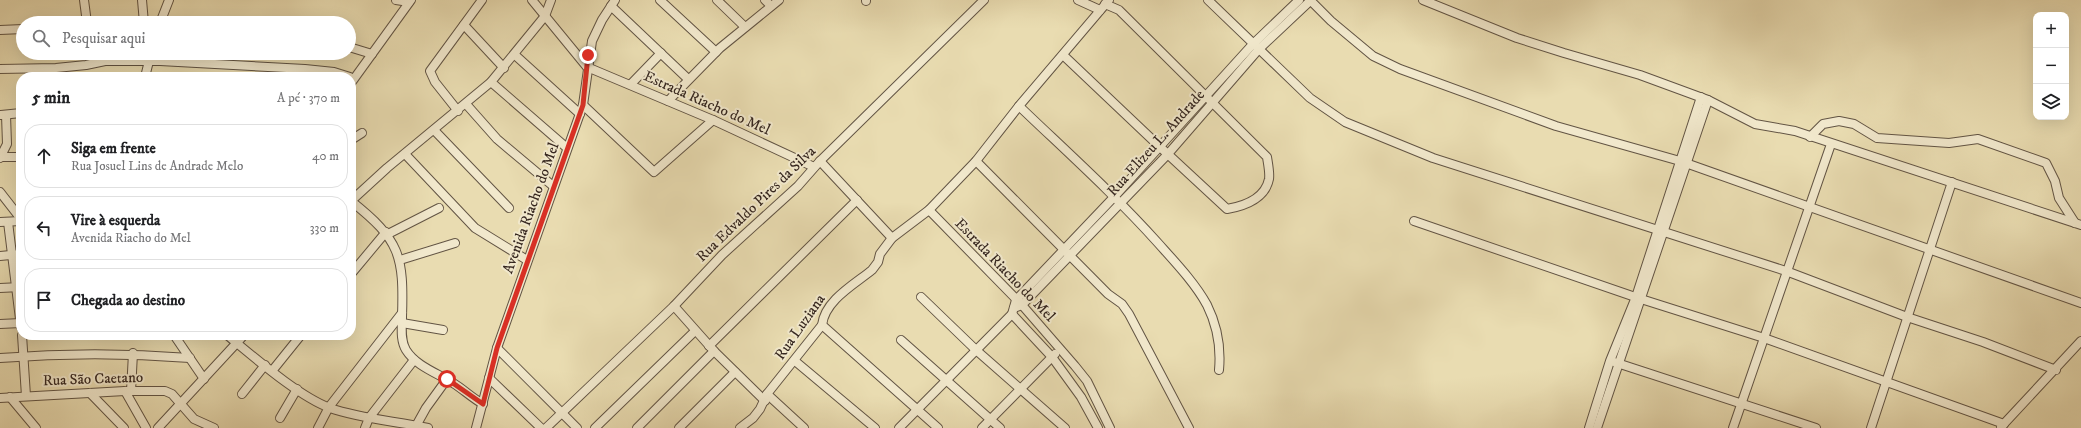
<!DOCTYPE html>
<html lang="pt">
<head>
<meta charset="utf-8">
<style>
	body { margin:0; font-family:"IM FELL DW Pica",serif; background:#f2f2f2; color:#202124 }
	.controls { position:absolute; right:12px; top:12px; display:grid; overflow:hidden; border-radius:8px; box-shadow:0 4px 16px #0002 }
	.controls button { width:36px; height:36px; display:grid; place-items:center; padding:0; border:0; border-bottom:1px solid #e0e0e0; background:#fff; color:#202124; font:20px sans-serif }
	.stop { position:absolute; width:12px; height:12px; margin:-9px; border:3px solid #d93025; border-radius:50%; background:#fff }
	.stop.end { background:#d93025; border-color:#fff; box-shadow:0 1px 4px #0008 }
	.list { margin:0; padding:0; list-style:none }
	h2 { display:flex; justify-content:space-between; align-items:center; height:52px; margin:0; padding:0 16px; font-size:17px }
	h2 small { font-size:13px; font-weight:400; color:#757577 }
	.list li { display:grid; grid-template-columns:26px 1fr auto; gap:12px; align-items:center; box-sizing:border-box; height:64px; margin:0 8px 8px; padding:0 8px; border:1px solid #e0e0e0; border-radius:16px }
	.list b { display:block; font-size:15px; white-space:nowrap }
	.list p { margin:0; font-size:13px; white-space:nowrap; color:#757577 }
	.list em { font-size:13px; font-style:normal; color:#757577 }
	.icon { flex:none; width:22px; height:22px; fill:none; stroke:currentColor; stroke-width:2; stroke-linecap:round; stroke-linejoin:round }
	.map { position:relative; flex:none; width:2081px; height:428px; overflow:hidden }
	.search { position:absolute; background:#fff; box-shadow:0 4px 16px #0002; left:16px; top:16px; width:340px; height:44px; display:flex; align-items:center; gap:10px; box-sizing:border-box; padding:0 14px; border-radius:22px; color:#757577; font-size:15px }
	.panel { position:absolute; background:#fff; box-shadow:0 4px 16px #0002; left:16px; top:72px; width:340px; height:268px; border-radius:16px }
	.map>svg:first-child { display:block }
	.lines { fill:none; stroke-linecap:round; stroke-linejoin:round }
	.minor-casing { stroke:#625444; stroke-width:10 }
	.minor { stroke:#f1e8cc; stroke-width:8 }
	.route { stroke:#d93025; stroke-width:5 }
	.labels { text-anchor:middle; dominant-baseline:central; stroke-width:4; stroke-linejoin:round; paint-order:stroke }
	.street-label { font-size:15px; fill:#35261f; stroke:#f1e8cc }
</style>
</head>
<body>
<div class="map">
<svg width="2081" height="428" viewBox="0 0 2081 428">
	<rect width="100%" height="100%" fill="#e9dcb1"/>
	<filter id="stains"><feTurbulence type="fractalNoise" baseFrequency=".005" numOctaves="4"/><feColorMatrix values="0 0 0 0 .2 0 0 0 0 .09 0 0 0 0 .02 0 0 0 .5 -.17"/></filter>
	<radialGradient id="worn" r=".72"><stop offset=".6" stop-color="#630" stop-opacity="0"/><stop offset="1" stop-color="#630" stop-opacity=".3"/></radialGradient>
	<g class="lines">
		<g class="minor-casing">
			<g id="minor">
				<polyline points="84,0 87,23"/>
				<polyline points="142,0 144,23"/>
				<polyline points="396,0 409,2"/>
				<polyline points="532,0 587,67 713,120 814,167"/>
				<polyline points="660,0 716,52"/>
				<polyline points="717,0 745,27"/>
				<polyline points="765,0 771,6"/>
				<polyline points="866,0 866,1"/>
				<polyline points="1078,0 1100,10"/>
				<polyline points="1208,0 1310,98 1345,122 1433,158 1786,271 1907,317 1983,342 2056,370"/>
				<polyline points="1310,0 1331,21 1373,56 1400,69 1556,126 1680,161 2081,303"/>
				<polyline points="1423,0 1517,38 1564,53 1640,75 1708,100 1755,124 1795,131 2081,225"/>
				<polyline points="611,6 688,79"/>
				<polyline points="157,23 190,23"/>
				<polyline points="160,23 169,0"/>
				<polyline points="464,25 504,68"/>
				<polyline points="0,30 23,29"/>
				<polyline points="349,47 372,54"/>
				<polyline points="515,55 580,114"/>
				<path d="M1063 55 1159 146 1227 209C1244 206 1265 199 1269 179 1270 173 1268 164 1267 157L1119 10 1105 4"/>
				<polyline points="0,69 56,68 86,65 105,61 160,61 305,69 334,72 350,77"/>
				<polyline points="145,77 151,53"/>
				<polyline points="491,82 567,148"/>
				<polyline points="351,83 411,0"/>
				<polyline points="631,84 661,53"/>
				<polyline points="668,101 720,48 779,0"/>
				<polyline points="466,104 497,139 553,186"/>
				<polyline points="583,105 654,172 713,120"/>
				<path d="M1019 106C1066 151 1115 195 1158 243 1175 262 1195 283 1207 305 1217 325 1221 348 1219 370"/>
				<polyline points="458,111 435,82 430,71 482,0"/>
				<polyline points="1,115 21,113"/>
				<polyline points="434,130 509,208"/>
				<polyline points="1810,137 1823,124 1839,121 1854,124 1877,138 1949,143 1978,139 2046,163 2055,181 2059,198 2075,223"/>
				<polyline points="351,140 362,133"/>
				<polyline points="405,154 475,228 527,260"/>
				<polyline points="1,157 21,157"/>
				<polyline points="0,158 7,144 6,115"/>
				<polyline points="820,161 892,238"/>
				<polyline points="976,161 1108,294 1122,304 1129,314 1189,428"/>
				<polyline points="0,192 21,219"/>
				<polyline points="351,201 387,168 491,82 545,16 551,0"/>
				<path d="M351 201C400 240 404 255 402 317 402 327 400 340 406 350 416 366 437 373 453 383 463 389 472 398 483 404"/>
				<polyline points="929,210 1022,305 1075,366 1087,381 1110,428"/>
				<polyline points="1414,221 1641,299 1764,338 2004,424"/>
				<polyline points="0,222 21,221"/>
				<polyline points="8,222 21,327"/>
				<polyline points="388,234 439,208"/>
				<polyline points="0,256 21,254"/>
				<polyline points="400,260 455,243"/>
				<polyline points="351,274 386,232"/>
				<polyline points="0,288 21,287"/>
				<polyline points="921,297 976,350 1065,428"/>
				<polyline points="674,306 714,351 765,401"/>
				<polyline points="1014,308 1022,305 1168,154 1259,49 1311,0"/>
				<polyline points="1012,314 1052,357 1081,397 1098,428"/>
				<polyline points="402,323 443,330"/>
				<polyline points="0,324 21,323"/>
				<polyline points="822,325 938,428"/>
				<polyline points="22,335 26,396"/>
				<polyline points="174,335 204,379"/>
				<path d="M227 335C254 357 298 396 330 408 361 419 396 421 428 428"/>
				<polyline points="901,340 1000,428"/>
				<polyline points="709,346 857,200"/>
				<polyline points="497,348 577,428"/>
				<path d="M0 358C64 353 126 353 190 358"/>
				<polyline points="795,361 875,428"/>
				<polyline points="1614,362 1816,428"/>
				<polyline points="272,371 301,335"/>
				<polyline points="489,378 541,428"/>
				<polyline points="125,391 146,428"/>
				<polyline points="131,391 133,353"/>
				<polyline points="90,393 124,428"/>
				<polyline points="242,394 265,365"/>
				<polyline points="767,394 804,428"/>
				<polyline points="10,397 36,428"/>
				<polyline points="0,398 125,391 165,391 172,394 194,419 214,428"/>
				<polyline points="280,418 297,389"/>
				<polyline points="416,426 426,408 447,379"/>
				<polyline points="2001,427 2081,341"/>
				<polyline points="158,428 244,335"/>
				<polyline points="318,428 329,407 402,313"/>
				<polyline points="365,428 369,418 414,360"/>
				<polyline points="476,428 497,348 583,105 592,41 602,20 615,0"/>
				<polyline points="546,428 674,306 722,255 798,186 820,161 984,0"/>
				<polyline points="595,428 695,331"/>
				<polyline points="637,428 714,351"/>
				<polyline points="679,428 735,372"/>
				<path d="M740 428 753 418 760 409 767 394 822 325C825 300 855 284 872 270L878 262 880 254 892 238 929 210 976 161 1019 106 1109 0"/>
				<polyline points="899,428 1012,314 1016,300 1114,197 1253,44 1299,0"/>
				<polyline points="982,428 1055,354"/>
				<polyline points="1589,428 1610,361 1636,297 1701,97"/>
				<polyline points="1597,428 1708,100"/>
				<polyline points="1733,428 1831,144"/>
				<polyline points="1871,428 1952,182"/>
			</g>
		</g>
		<use href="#minor" class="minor"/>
	</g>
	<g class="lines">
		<polyline class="route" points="447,379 483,404 497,348 583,105 588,55"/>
	</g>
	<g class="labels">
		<g class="street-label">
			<text transform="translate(707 103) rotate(24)">Estrada Riacho do Mel</text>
			<text transform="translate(1156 143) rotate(-48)">Rua Elizeu L. Andrade</text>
			<text transform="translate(756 204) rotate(-44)">Rua Edvaldo Pires da Silva</text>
			<text transform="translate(531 208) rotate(-70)">Avenida Riacho do Mel</text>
			<text transform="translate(1005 270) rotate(46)">Estrada Riacho do Mel</text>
			<text transform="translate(800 327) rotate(-55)">Rua Luziana</text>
			<text transform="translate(93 379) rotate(-2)">Rua São Caetano</text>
		</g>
	</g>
	<rect width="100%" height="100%" filter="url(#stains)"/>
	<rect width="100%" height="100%" fill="url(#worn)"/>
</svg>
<div class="controls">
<button>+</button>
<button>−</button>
<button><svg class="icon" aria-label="layers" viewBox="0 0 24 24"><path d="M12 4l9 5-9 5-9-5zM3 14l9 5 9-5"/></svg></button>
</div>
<div class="stop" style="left:447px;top:379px"></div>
<div class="stop end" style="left:588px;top:55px"></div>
<div class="search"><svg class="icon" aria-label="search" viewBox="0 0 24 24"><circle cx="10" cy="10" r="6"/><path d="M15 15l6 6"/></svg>Pesquisar aqui</div>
<section class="panel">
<h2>5 min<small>A pé · 370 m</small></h2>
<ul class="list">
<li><svg class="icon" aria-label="ahead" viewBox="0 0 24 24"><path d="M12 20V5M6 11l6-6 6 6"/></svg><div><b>Siga em frente</b><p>Rua Josuel Lins de Andrade Melo</p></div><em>40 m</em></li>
<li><svg class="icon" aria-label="left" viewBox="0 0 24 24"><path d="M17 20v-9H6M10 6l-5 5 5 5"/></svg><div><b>Vire à esquerda</b><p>Avenida Riacho do Mel</p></div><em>330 m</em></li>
<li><svg class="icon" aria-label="arrive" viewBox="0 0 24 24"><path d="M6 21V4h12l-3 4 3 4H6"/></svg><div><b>Chegada ao destino</b></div></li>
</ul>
</section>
</div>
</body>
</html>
